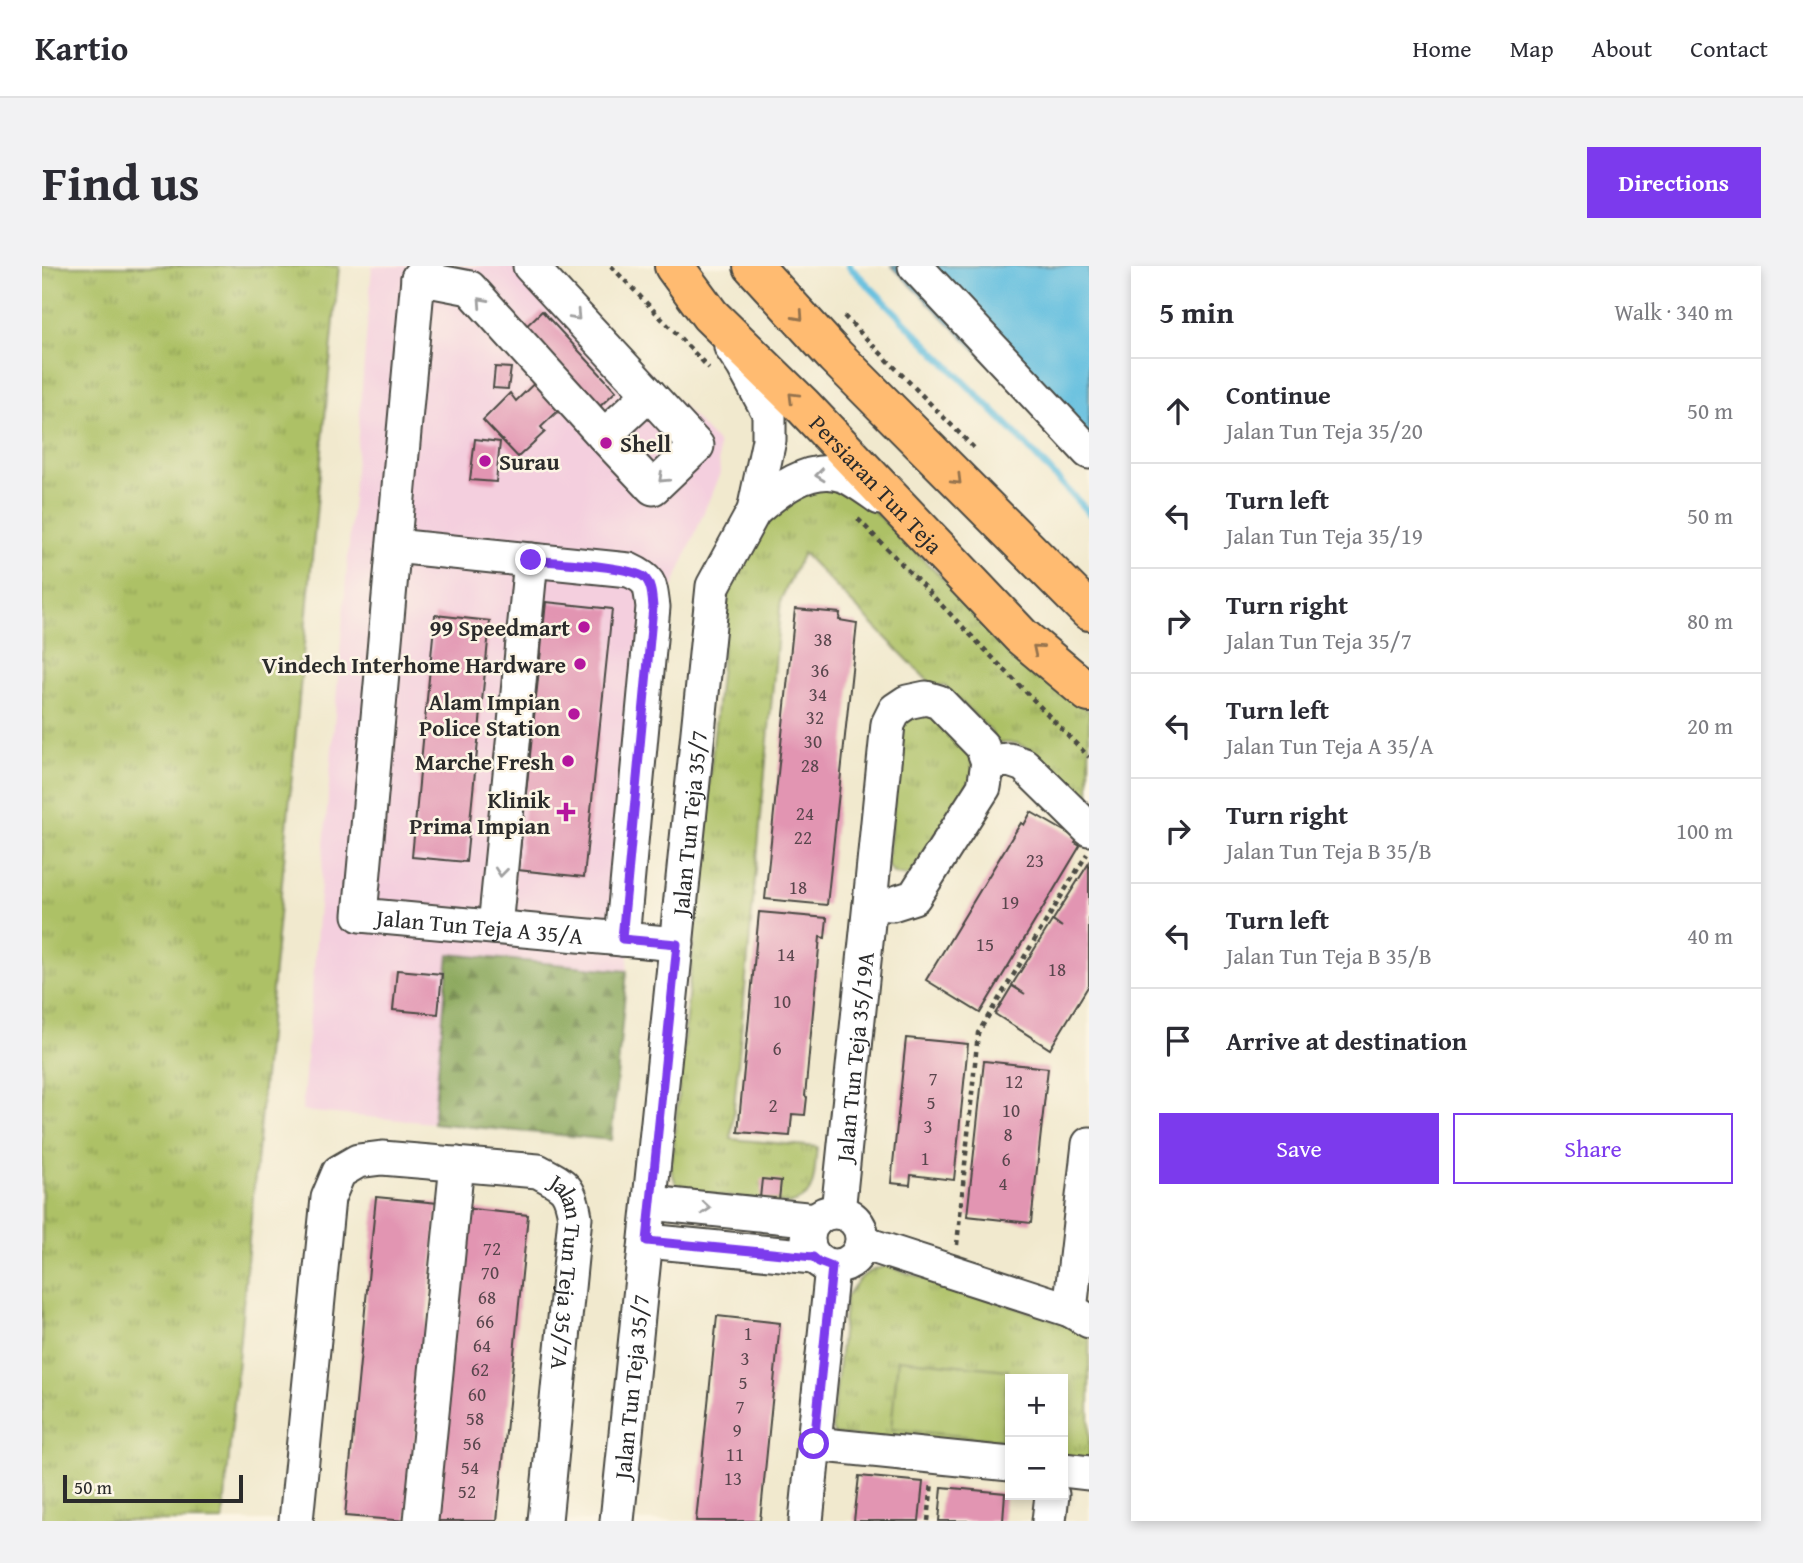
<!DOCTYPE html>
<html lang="en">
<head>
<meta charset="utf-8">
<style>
	body { margin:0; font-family:"Gentium Book Plus",serif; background:#f2f2f3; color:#2b2b33 }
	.controls { position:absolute; right:21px; bottom:21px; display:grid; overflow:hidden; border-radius:0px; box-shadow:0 4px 10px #0003 }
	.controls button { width:63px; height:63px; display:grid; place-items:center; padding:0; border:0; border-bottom:2px solid #e1e1e2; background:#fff; color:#2b2b33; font:35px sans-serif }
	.scale { position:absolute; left:21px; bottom:18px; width:180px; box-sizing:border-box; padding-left:7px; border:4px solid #2b2b2b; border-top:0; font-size:19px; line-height:24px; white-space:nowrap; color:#2b2b2b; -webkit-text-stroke:5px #fcf5e5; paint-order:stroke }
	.stop { position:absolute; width:21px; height:21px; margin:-16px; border:5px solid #7c3aed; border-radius:50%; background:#fff }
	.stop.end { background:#7c3aed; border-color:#fff; box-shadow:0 2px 7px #0008 }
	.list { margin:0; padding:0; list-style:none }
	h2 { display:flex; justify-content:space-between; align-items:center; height:91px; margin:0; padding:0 28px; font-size:30px }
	h2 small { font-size:23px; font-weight:400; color:#7c7c81 }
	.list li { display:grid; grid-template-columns:46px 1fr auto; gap:21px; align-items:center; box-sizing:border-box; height:105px; padding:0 28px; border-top:2px solid #e1e1e2 }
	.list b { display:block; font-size:26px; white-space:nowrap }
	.list p { margin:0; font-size:23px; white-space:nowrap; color:#7c7c81 }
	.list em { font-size:23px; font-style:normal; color:#7c7c81 }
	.actions { display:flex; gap:14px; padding:21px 28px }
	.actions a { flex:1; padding:16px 0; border:2px solid #7c3aed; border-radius:0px; text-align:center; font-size:24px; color:#7c3aed }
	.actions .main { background:#7c3aed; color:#fff }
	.icon { flex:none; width:38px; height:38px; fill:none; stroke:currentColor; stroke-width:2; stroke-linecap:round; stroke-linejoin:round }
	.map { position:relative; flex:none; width:1047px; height:1255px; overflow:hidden; border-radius:0px }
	header { display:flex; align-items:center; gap:42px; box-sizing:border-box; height:98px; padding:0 35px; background:#fff; border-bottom:2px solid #e1e1e2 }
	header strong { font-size:33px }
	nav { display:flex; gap:38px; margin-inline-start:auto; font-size:24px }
	.intro { display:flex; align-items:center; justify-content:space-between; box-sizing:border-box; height:168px; padding:0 42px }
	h1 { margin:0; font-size:49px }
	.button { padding:18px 32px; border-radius:0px; background:#7c3aed; color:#fff; font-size:24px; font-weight:700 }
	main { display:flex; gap:42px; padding:0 42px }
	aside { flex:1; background:#fff; border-radius:0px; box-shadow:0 4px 10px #0003 }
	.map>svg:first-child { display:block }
	.built { fill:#f4cfde }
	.grass { fill:url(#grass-tufts); stroke:#6c7648; stroke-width:2 }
	.forest { fill:url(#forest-firs); stroke:#5a6943; stroke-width:2 }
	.pitch { fill:#adc166; stroke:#6c7648; stroke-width:2 }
	.water { fill:#61bedf; stroke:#467485; stroke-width:2 }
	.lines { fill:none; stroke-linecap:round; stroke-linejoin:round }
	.stream { stroke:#61bedf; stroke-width:7 }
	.building { fill:#e295b2 }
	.minor-casing { stroke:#494843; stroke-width:37 }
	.major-casing { stroke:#494843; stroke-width:42 }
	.path { stroke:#494843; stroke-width:4.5; stroke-dasharray:5 5; stroke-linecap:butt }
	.minor { stroke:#fff; stroke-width:33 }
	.major { stroke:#ffbb71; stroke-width:38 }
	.oneway { stroke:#a0a0a0 }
	.oneway2 { stroke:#95734e }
	.route { stroke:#7c3aed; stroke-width:9 }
	.poi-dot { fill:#b5179e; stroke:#fcf5e5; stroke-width:2.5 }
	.labels { text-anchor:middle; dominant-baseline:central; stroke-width:5; stroke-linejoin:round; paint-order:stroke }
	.number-label { font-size:19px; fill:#59464d }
	.poi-label { font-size:23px; font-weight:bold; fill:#2b2b2b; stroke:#fcf5e5; text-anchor:end }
	.street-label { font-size:23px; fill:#2b2b2b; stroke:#fcf5e5 }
</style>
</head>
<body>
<header>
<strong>Kartio</strong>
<nav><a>Home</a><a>Map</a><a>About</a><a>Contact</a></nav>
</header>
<div class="intro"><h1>Find us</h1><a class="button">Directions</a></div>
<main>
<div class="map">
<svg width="1047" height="1255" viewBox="0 0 1047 1255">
	<defs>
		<pattern id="grass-tufts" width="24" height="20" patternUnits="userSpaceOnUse" patternTransform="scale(1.75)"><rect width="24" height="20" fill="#adc166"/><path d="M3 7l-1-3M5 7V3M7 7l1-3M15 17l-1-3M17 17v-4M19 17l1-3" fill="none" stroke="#8d9d54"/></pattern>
		<pattern id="forest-firs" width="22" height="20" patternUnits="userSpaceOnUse" patternTransform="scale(1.75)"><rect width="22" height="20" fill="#8aa75b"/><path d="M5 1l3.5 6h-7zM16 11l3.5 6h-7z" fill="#71884b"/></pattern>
	</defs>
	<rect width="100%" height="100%" fill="#fcf5e5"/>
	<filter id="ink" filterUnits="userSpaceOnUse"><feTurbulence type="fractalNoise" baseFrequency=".0143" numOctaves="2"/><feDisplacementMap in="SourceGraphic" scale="14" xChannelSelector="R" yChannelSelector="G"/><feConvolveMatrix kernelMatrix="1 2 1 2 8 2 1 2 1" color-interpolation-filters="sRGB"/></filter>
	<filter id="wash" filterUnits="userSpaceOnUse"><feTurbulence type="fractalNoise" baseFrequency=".00686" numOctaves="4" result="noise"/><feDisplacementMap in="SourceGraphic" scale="28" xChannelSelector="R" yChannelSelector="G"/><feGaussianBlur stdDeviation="1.57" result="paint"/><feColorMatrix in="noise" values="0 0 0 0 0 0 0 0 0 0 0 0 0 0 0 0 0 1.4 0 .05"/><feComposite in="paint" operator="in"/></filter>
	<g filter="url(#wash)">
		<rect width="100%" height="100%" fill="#f1e9ce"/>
		<polygon class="built" points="330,0 506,0 676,177 678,207 622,343 585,705 407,688 391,857 260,845"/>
		<g class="grass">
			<polygon points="0,0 297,0 181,1255 0,1255"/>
			<path d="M773 217 817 231 994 403 1047 445V543L989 484 974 477H959L954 475 948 464 903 420 889 418 761 287 739 333 689 873 775 881C773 894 774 914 767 926 762 933 754 936 747 938L641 925 634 918 629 903 687 318 741 233Z"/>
			<polygon points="889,448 923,483 931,496 932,509 867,610 852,608 845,599 860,461 868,452"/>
			<path d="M844 1000 1028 1059 1047 1070V1196L1021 1193V1113H968V1188L792 1168 790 1162 804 1031C818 1012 820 1006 844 1000Z"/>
		</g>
		<polygon class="forest" points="407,688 585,705 569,874 391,857"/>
		<polygon class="pitch" points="856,1093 966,1104 959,1174 849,1163"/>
		<polygon class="water" points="850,0 1047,0 1047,197"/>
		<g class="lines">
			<polyline class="stream" points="807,0 968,162 1047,247"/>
		</g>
		<g id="blocks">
			<g class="building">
				<polygon points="500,45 574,125 551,147 533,129 499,161 503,166 476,191 441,154 468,127 474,135 507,103 475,69"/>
				<polygon points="453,101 469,102 466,123 451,122"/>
				<polygon points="433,173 458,176 454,216 428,214"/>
				<polygon points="504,336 570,343 542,611 476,604"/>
				<polygon points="753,343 798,347 797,354 815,357 785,639 723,633"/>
				<polygon points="393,349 448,355 424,596 370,591"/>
				<polygon points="989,546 1036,573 1033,577 1038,580 938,747 884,714 972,568 979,557 982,559"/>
				<polygon points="1047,597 1047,719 1008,783 953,748 970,720 983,728 970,719 1010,655 1020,661 1011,654"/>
				<polygon points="717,646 785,652 783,672 778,671 764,820 763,830 765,831 763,849 750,848 748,870 696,866"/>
				<polygon points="355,704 400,708 396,748 351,744"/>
				<polygon points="864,772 926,778 912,914 869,909 868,919 849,917"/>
				<polygon points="942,795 1006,802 989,957 925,950"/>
				<polygon points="720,913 739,915 737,934 718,932"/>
				<polygon points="334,931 396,937 365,1255 303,1250"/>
				<polygon points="421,942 486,949 455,1255 389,1255"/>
				<polygon points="675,1050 738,1057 718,1255 654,1255"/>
				<polygon points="817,1210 881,1216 877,1255 812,1255"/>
				<polygon points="900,1221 963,1227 961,1255 897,1255"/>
			</g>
		</g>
	</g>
	<g filter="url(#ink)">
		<use href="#blocks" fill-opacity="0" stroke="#494843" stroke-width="2"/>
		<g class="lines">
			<g class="minor-casing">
				<g id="minor">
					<path id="s1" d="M385 0 376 12 318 649 635 678"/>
					<polyline points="873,0 1047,186"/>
					<polyline points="376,12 428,22 562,170 607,128 488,0"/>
					<polyline points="562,170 611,222 655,180 607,128"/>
					<path d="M712 245C735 225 767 198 801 209 812 213 828 225 838 232"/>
					<path d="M352 280 587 304C609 314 608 318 611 341L580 673"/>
					<polyline points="946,496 967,494 982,499 1047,563"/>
					<polyline points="453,661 489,294"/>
					<polyline points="609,937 774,954"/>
					<circle cx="793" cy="973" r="27"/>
					<path id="s2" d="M796 946 828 637 838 536 846 458 853 444 865 436 884 432 897 436 940 480 946 496 942 521 872 631 850 638 828 637"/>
					<polyline points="605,975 771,991"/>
					<polyline points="821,977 1028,1044 1047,1055"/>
					<polyline points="1028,1044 1047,878"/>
					<polyline points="772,1178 968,1198"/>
					<polyline points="1021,1204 1047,1207"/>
					<path id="s3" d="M254 1255 286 932 297 906 316 895 340 892 496 905C522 919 528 920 533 951L503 1255"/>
					<polyline points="379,1255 415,898"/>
					<path id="s4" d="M575 1255 671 320 712 245 727 174V147L701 99 689 81"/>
					<polyline points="764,1255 790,1001"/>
					<polyline points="1007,1255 1010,1229"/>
				</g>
			</g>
			<g class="major-casing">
				<g id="major">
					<path id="s5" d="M632 0 668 49 760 139 979 370 1047 427"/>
					<polyline points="711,0 793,90 1047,345"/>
				</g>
			</g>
			<g class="path">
				<polyline points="569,0 667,102"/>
				<polyline points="802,50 934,184"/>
				<polyline points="816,253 1047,491"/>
				<polyline points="915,979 936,767 1045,588"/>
				<polyline points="886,1255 890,1216"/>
			</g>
			<use href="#minor" class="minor"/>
			<use href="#major" class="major"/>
		</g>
		<defs><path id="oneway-chevron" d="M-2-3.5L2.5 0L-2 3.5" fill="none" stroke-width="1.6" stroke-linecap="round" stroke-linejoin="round" transform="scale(1.75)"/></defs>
		<g class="oneway">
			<use href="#oneway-chevron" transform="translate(440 36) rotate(-132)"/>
			<use href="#oneway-chevron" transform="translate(534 50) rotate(47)"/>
			<use href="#oneway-chevron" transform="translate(778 209) rotate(174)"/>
			<use href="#oneway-chevron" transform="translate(621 212) rotate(137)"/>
			<use href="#oneway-chevron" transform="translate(459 606) rotate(96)"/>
			<use href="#oneway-chevron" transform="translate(664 942) rotate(5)"/>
		</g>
		<g class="oneway2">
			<use href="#oneway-chevron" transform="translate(757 50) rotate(48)"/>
			<use href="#oneway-chevron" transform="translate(751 131) rotate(-135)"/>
			<use href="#oneway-chevron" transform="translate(915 214) rotate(45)"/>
			<use href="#oneway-chevron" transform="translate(995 383) rotate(-140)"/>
		</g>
	</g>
	<g class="lines" filter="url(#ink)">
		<path class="route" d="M489 294C509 296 589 300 602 311 610 318 610 332 611 341L580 673 635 678 605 975 771 991 777 996 790 1001 772 1178"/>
	</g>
	<g class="poi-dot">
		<circle cx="564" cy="177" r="7"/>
		<circle cx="443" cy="195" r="7"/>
		<circle cx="542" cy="361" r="7"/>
		<circle cx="538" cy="398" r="7"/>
		<circle cx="532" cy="448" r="7"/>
		<circle cx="526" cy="495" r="7"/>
		<path d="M520.5 535.5h7v7h7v7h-7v7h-7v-7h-7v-7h7z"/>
	</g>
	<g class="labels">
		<g class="number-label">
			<text x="781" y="373">38</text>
			<text x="778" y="404">36</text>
			<text x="776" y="428">34</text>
			<text x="773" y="451">32</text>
			<text x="771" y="475">30</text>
			<text x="768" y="499">28</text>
			<text x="763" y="547">24</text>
			<text x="761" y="571">22</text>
			<text x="993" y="594">23</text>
			<text x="756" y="621">18</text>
			<text x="968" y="636">19</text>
			<text x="943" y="678">15</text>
			<text x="744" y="688">14</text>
			<text x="1015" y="703">18</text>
			<text x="740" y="735">10</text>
			<text x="735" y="782">6</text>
			<text x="891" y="812">7</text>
			<text x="972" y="815">12</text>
			<text x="889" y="836">5</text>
			<text x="731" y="839">2</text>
			<text x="969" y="844">10</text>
			<text x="886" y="860">3</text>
			<text x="966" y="868">8</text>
			<text x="883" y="892">1</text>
			<text x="964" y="893">6</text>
			<text x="961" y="917">4</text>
			<text x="450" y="982">72</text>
			<text x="448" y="1006">70</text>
			<text x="445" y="1031">68</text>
			<text x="443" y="1055">66</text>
			<text x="706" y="1067">1</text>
			<text x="440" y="1079">64</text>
			<text x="703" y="1092">3</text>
			<text x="438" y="1103">62</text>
			<text x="701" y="1116">5</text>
			<text x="435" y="1128">60</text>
			<text x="698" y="1140">7</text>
			<text x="433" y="1152">58</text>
			<text x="695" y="1164">9</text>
			<text x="430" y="1177">56</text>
			<text x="693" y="1188">11</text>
			<text x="428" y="1201">54</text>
			<text x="691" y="1212">13</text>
			<text x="425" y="1225">52</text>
		</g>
		<g class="poi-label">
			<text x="578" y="177" text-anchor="start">Shell</text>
			<text x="457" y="195" text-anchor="start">Surau</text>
			<text x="528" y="361">99 Speedmart</text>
			<text x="524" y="398">Vindech Interhome Hardware</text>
			<text x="518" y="435">Alam Impian<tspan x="518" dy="26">Police Station</tspan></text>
			<text x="512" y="495">Marche Fresh</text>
			<text x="508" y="533">Klinik<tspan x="508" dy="26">Prima Impian</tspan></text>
		</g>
		<g class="street-label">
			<text stroke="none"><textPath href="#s5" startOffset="298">Persiaran Tun Teja</textPath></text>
			<text stroke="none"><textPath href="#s4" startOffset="702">Jalan Tun Teja 35/7</textPath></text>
			<text stroke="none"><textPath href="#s1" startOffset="775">Jalan Tun Teja A 35/A</textPath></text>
			<text stroke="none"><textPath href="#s2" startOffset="156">Jalan Tun Teja 35/19A</textPath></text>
			<text stroke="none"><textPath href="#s3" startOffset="672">Jalan Tun Teja 35/7A</textPath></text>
			<text stroke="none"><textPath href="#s4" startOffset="135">Jalan Tun Teja 35/7</textPath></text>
		</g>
	</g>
</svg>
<div class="controls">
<button>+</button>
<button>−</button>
</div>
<div class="scale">50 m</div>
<div class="stop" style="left:772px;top:1178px"></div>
<div class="stop end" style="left:489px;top:294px"></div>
</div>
<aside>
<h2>5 min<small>Walk · 340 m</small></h2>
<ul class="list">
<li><svg class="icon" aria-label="ahead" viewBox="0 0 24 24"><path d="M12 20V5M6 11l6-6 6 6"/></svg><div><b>Continue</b><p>Jalan Tun Teja 35/20</p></div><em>50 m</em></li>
<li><svg class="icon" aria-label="left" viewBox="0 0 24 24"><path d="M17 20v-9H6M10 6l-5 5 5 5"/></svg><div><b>Turn left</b><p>Jalan Tun Teja 35/19</p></div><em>50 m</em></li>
<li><svg class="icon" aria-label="right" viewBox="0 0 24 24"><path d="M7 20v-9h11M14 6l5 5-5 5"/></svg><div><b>Turn right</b><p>Jalan Tun Teja 35/7</p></div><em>80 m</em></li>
<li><svg class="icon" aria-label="left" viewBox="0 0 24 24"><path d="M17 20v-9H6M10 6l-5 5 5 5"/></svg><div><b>Turn left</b><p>Jalan Tun Teja A 35/A</p></div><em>20 m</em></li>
<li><svg class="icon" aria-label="right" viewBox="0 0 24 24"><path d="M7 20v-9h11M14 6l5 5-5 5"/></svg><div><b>Turn right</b><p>Jalan Tun Teja B 35/B</p></div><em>100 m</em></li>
<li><svg class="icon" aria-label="left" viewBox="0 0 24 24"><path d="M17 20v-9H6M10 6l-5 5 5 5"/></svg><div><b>Turn left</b><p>Jalan Tun Teja B 35/B</p></div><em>40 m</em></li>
<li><svg class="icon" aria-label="arrive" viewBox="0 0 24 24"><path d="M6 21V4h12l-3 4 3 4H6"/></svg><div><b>Arrive at destination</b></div></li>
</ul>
<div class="actions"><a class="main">Save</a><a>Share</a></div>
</aside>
</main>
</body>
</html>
